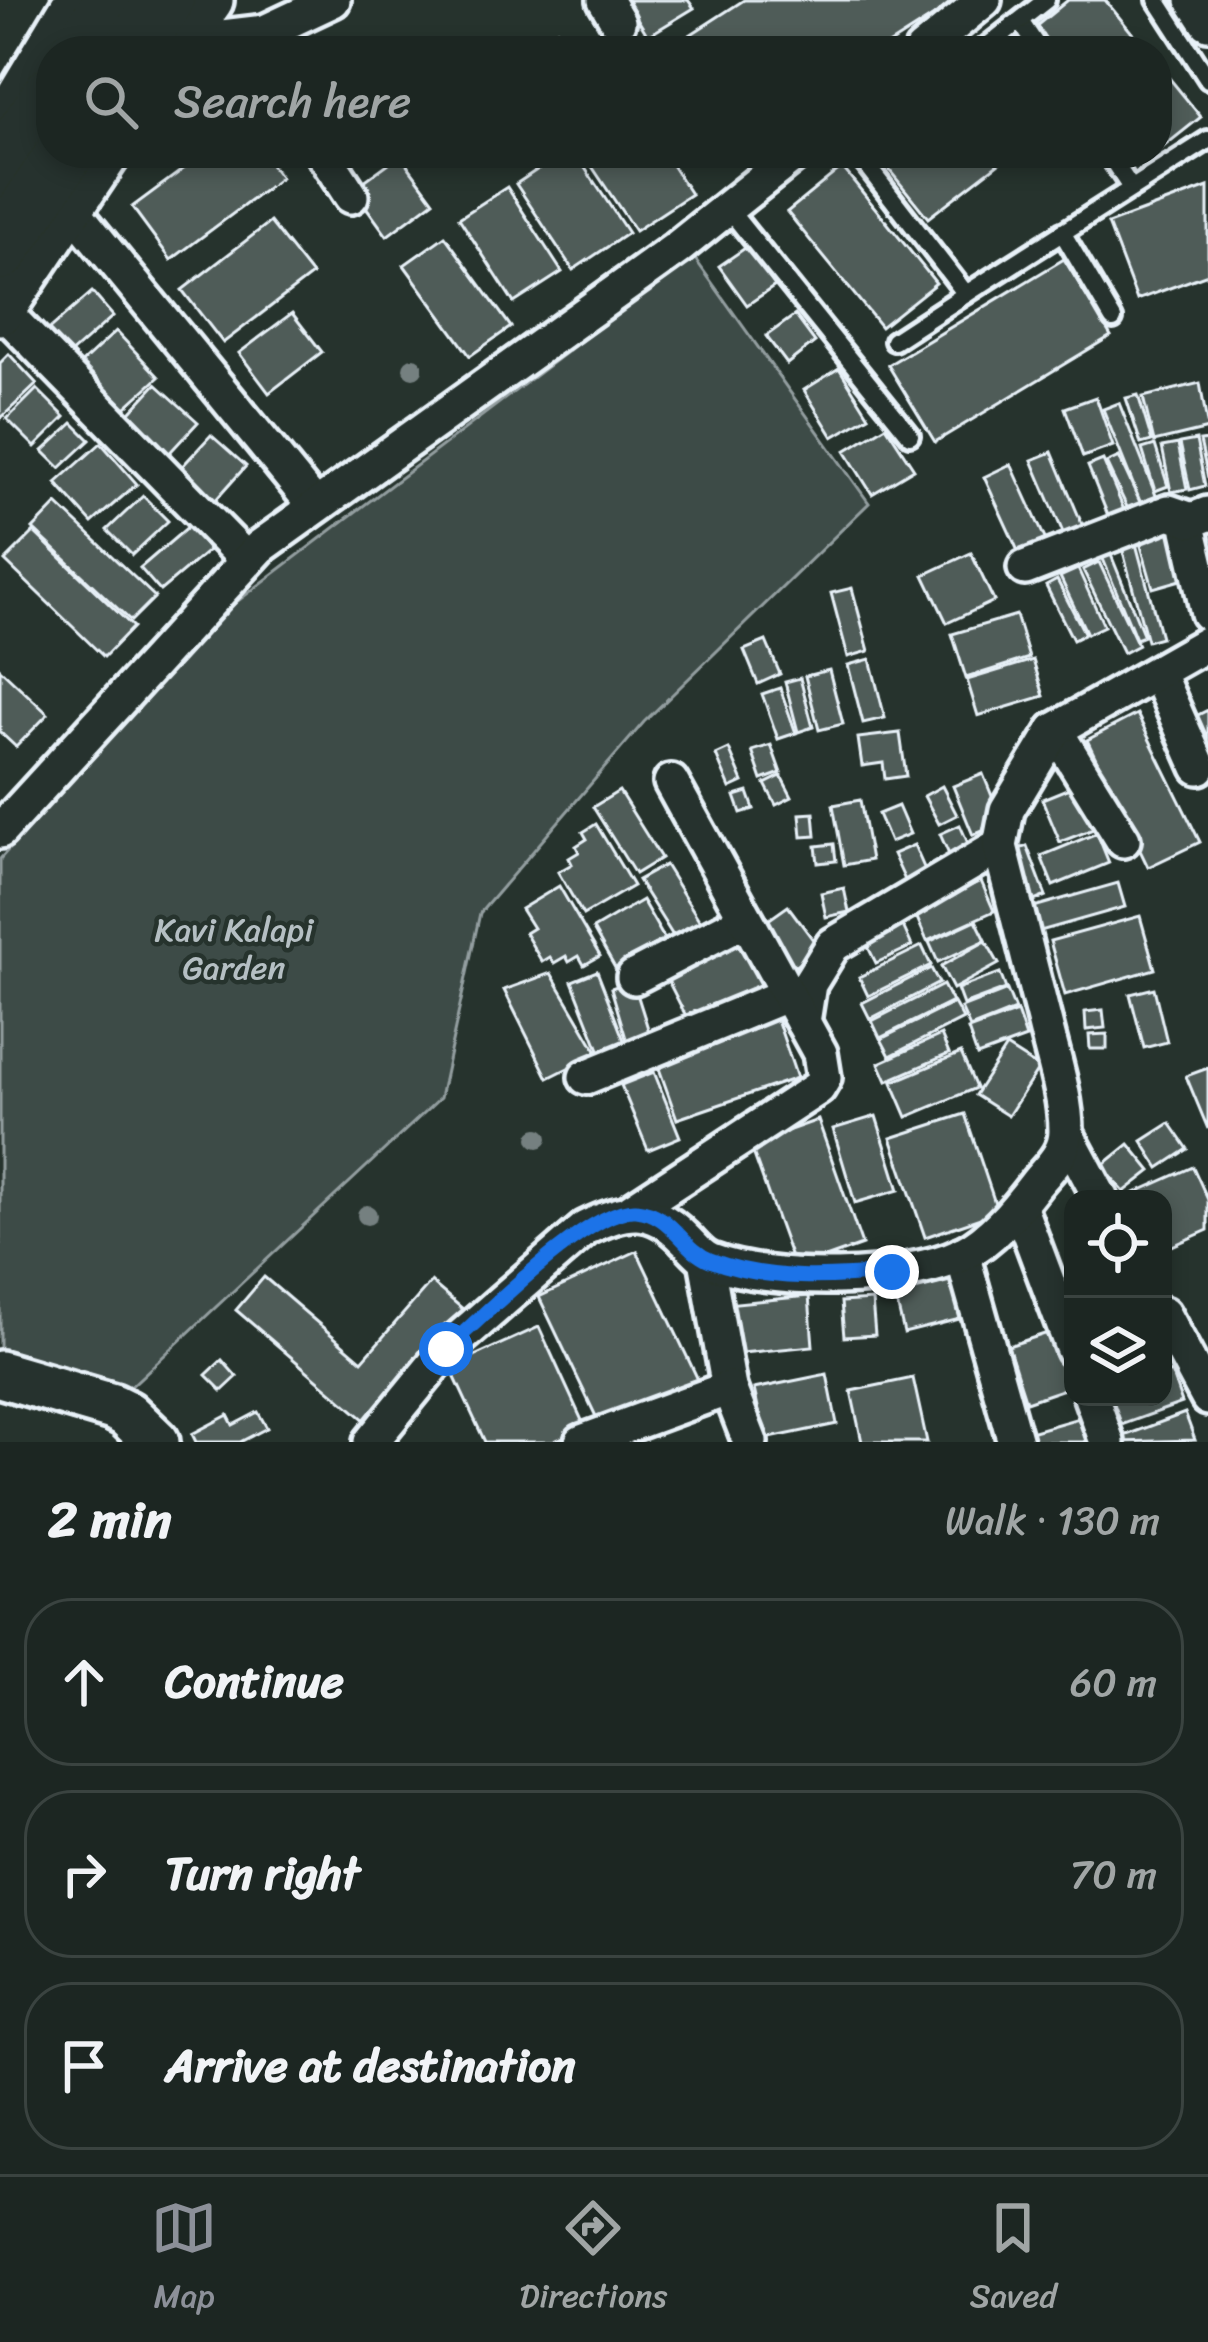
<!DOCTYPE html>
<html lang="en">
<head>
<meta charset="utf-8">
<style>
	body { margin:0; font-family:Sriracha,sans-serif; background:#252e2a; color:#f1f3f6 }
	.controls { position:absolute; right:36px; bottom:36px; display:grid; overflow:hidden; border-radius:24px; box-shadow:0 6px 18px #0003 }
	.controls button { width:108px; height:108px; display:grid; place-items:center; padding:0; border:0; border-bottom:3px solid #3a4340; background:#1c2622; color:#f1f3f6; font:60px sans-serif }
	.stop { position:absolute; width:36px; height:36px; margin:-27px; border:9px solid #1a73e8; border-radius:50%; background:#fff }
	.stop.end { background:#1a73e8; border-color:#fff; box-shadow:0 3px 12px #0008 }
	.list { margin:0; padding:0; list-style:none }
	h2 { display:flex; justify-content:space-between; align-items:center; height:156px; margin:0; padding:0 48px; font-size:51px }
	h2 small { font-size:39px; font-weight:400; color:#a0a5a5 }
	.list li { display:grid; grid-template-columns:78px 1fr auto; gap:36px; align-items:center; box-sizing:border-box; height:168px; margin:0 24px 24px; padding:0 24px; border:3px solid #3a4340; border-radius:48px }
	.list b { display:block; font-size:45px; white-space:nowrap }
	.list em { font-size:39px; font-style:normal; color:#a0a5a5 }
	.icon { flex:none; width:66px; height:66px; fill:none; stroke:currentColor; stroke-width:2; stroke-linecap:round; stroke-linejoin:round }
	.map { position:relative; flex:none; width:1208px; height:1442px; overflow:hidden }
	.search { position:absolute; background:#1c2622; box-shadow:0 6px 18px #0003; left:36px; right:36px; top:36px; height:132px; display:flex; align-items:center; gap:30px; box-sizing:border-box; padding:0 42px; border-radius:48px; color:#a0a5a5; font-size:45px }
	.sheet { height:732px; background:#1c2622 }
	nav { display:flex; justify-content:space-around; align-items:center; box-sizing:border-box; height:168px; border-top:3px solid #3a4340; background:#1c2622; font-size:33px; color:#a0a5a5 }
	nav a { display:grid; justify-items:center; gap:6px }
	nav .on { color:#8c9099 }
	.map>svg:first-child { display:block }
	.green { fill:#3e4b47; stroke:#939ea0; stroke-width:3 }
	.building { fill:#505c59; stroke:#e8f1f8; stroke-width:3 }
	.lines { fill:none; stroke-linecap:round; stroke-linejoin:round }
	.lane-casing { stroke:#e8f1f8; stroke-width:26 }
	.street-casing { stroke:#e8f1f8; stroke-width:42 }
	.secondary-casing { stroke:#e8f1f8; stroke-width:54 }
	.highway-casing { stroke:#e8f1f8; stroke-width:66 }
	.lane { stroke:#26332d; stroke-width:16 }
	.street { stroke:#26332d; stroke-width:33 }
	.secondary { stroke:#26332d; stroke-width:45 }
	.highway { stroke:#26332d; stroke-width:57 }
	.tree { fill:#758080 }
	.route { stroke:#1a73e8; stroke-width:15 }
	.labels { text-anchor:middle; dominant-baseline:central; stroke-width:9; stroke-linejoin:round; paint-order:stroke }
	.park-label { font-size:33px; fill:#b5bfc3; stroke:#26332d }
</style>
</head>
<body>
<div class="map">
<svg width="1208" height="1442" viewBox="0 0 1208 1442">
	<rect width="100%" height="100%" fill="#26332d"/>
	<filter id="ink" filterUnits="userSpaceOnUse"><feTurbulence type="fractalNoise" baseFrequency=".00833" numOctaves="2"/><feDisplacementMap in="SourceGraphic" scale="24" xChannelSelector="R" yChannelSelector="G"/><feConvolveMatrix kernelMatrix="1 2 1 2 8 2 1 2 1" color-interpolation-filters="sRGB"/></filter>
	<g filter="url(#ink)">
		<polygon class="green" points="693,256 869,503 644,722 480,913 440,1098 126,1391 0,1350 0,859 210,622"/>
		<g class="building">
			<polygon points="626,0 688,0 694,8 648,36"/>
			<polygon points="744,0 959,0 879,51 665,51"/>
			<polygon points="1068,0 1105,0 1147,51 1055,51 1035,27"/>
			<polygon points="557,30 572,51 526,51 541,41"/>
			<polygon points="1157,63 1201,117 1157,152"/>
			<polygon points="205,153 262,153 281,178 171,260 132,207"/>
			<polygon points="334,153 369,153 345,169"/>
			<polygon points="562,153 575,153 628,233 573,270 516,184"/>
			<polygon points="583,153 664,153 691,194 635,231"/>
			<polygon points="882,153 1012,153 928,218 878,156"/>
			<polygon points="400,155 434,201 387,236 353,189"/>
			<polygon points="842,167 936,283 881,327 787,212"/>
			<polygon points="507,187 562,272 514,303 459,218"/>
			<polygon points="1208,187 1208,274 1137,300 1108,224"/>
			<polygon points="270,222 312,275 223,343 182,290"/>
			<polygon points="445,236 511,327 470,356 404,265"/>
			<polygon points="748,246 775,286 747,305 719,266"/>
			<polygon points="1064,259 1111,336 935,442 888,365"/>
			<polygon points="92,292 113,316 60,363 38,339"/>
			<polygon points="292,313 322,352 269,393 239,353"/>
			<polygon points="795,315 815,342 787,364 766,336"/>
			<polygon points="116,331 159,377 116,416 73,371"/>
			<polygon points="9,354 37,384 0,419 0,363"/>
			<polygon points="839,368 869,416 833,437 804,390"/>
			<polygon points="1200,383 1208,429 1154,442 1143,397"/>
			<polygon points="156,384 198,422 162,461 120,423"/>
			<polygon points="37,389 65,417 35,447 7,419"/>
			<polygon points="1138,395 1152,441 1141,444 1126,398"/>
			<polygon points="1096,397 1113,446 1083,457 1065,408"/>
			<polygon points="1119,403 1157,498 1141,504 1103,409"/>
			<polygon points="73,423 90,440 60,468 43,451"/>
			<polygon points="886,426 914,469 872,494 845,451"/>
			<polygon points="211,435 246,466 212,504 177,472"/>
			<polygon points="1196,440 1205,486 1190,490 1180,443"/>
			<polygon points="1208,440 1208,478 1200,441"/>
			<polygon points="101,443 137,484 92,523 56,483"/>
			<polygon points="1178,444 1187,489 1171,492 1162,447"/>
			<polygon points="1155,445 1168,486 1155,491 1142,449"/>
			<polygon points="1052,452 1089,541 1070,549 1032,460"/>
			<polygon points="1119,457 1147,517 1134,522 1106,463"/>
			<polygon points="1103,460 1129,522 1113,528 1088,466"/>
			<polygon points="1011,464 1051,552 1024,564 984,477"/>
			<polygon points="143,496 168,521 132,555 107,530"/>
			<polygon points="57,504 155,597 131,621 33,529"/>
			<polygon points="1172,522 1188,578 1153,588 1137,532"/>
			<polygon points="189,526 209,550 160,591 140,568"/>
			<polygon points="34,532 133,627 104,657 5,561"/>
			<polygon points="1135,540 1161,637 1147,641 1121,544"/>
			<polygon points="1109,550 1144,636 1136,639 1101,554"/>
			<polygon points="971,553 994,601 947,623 924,575"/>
			<polygon points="1099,562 1138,645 1123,653 1083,570"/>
			<polygon points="1078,569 1104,626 1087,634 1060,577"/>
			<polygon points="1057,580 1085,634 1073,640 1046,586"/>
			<polygon points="852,588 869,651 848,657 831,593"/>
			<polygon points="1016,615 1029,658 966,678 952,634"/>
			<polygon points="766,641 780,674 758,684 744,650"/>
			<polygon points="870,659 885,718 863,723 848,665"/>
			<polygon points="1033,660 1044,696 978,716 967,680"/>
			<polygon points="0,669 48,714 16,747 0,732"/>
			<polygon points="829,670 843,724 819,730 805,676"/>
			<polygon points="800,678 813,727 798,732 785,682"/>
			<polygon points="780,688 796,733 778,739 762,694"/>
			<polygon points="1208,710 1208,768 1188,720"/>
			<polygon points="1137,714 1200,842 1148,867 1087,740"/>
			<polygon points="900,733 906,776 885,779 883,763 862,766 858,738"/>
			<polygon points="771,745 781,773 762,780 752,751"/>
			<polygon points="729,749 743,782 730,788 716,755"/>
			<polygon points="983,774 1003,823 973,835 953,786"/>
			<polygon points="781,776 792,797 776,805 765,784"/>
			<polygon points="1079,784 1096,828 1060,842 1042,799"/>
			<polygon points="942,786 957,815 939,824 924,796"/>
			<polygon points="619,791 661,858 635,874 593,807"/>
			<polygon points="748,792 754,809 741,813 735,796"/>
			<polygon points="860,800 871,860 844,865 833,805"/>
			<polygon points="898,806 910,834 890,842 878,814"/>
			<polygon points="814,813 816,836 802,837 800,814"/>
			<polygon points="596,824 633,886 583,915 558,872 572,864 569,858 579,852 576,846 587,839 583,832"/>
			<polygon points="960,825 974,857 954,866 940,834"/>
			<polygon points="1097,833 1109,863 1053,886 1041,856"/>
			<polygon points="834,844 836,861 818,863 816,846"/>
			<polygon points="914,845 929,879 909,889 893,854"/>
			<polygon points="1027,846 1046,896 1027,904 1007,854"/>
			<polygon points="665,865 706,931 680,947 638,880"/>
			<polygon points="981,881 994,911 927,941 914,911"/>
			<polygon points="1118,883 1125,907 1030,934 1023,910"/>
			<polygon points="559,886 600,956 584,965 579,956 569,962 566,956 554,963 550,957 542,962 525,933 533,928 521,909"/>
			<polygon points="844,888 849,912 826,917 821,893"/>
			<polygon points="642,900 669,947 619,975 593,929"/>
			<polygon points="788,906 820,949 785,973 754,930"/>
			<polygon points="1140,916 1155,969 1065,995 1050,941"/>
			<polygon points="976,920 986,940 938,962 929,942"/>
			<polygon points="903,926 912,946 876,963 866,943"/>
			<polygon points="737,934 764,990 691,1026 663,971"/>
			<polygon points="986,941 999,964 953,989 941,966"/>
			<polygon points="922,946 931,965 868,996 859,977"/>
			<polygon points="931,968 939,983 870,1019 862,1003"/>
			<polygon points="597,971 625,1043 600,1052 572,981"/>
			<polygon points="551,973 598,1053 548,1078 504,990"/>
			<polygon points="1000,973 1006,989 963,1005 957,989"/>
			<polygon points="633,981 651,1038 628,1045 611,988"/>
			<polygon points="943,985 952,1002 880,1038 872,1021"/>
			<polygon points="1154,988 1167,1042 1144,1048 1130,994"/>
			<polygon points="1007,990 1015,1010 970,1028 961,1008"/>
			<polygon points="954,1003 963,1019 890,1056 881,1039"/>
			<polygon points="1103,1010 1105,1028 1086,1030 1085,1012"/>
			<polygon points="1017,1012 1026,1038 977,1056 968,1030"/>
			<polygon points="777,1019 797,1078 677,1119 656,1060"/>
			<polygon points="1107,1034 1107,1049 1090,1049 1089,1035"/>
			<polygon points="941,1035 949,1054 887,1081 879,1063"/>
			<polygon points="1006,1047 1039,1068 1008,1116 975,1095"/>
			<polygon points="961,1053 976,1088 907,1117 892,1082"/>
			<polygon points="1208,1068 1208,1129 1186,1076"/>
			<polygon points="654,1072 680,1137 648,1150 621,1085"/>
			<polygon points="965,1114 998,1212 925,1237 891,1138"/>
			<polygon points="876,1116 899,1190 855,1203 833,1129"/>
			<polygon points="818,1120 862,1245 795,1269 750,1144"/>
			<polygon points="1170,1123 1188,1149 1159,1168 1142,1141"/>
			<polygon points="1129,1144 1151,1171 1124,1192 1102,1166"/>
			<polygon points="1193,1167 1208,1200 1208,1230 1163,1250 1163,1199 1121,1199"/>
			<polygon points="637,1251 701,1386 601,1427 539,1297"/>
			<polygon points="264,1277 362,1361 431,1282 464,1310 367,1422 236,1310"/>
			<polygon points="966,1277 976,1315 904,1333 895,1295"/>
			<polygon points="809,1296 813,1346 731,1354 726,1304"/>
			<polygon points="872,1300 875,1335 844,1337 841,1302"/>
			<polygon points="539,1327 585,1427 552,1442 485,1442 450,1367"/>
			<polygon points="1054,1331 1073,1386 1026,1402 1008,1346"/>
			<polygon points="222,1360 237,1377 222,1391 206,1375"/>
			<polygon points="1171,1372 1182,1403 1110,1429 1102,1397 1163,1397 1163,1375"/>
			<polygon points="827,1374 837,1424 765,1439 754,1389"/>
			<polygon points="913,1378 927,1442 862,1442 851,1391"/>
			<polygon points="258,1412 267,1428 240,1442 196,1442 192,1434 228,1415 233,1425"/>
			<polygon points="1185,1413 1195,1440 1117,1442 1116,1439"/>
			<polygon points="1082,1417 1089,1442 1033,1442 1030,1432"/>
		</g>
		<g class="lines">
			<g class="lane-casing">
				<g id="lane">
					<polyline points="1157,0 1208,79"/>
					<polyline points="1020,21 1040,51"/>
					<polyline points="981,51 1046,0"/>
					<polyline points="857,153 966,294 1208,140"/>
					<polyline points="1108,153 1131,188"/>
					<polyline points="726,206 910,435"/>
					<polyline points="1062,232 1113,319"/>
					<polyline points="894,341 966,294"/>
				</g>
			</g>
			<g class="street-casing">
				<g id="street">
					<polyline points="605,0 618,22"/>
					<polyline points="1193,0 1208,23"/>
					<polyline points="180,42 265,32 333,0"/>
					<polyline points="922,51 984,0"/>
					<polyline points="323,153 351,196"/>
					<polyline points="54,194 72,209 315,506"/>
					<polyline points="2,310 247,560"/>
					<polyline points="1208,514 1192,520 1189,530 1208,613"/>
					<polyline points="1025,568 1169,512 1192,520"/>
					<polyline points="1158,674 1199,767"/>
					<polyline points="1055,730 1123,840"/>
					<polyline points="0,831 260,547 676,249 796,153"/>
					<polyline points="634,977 744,920"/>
					<polyline points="803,1022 809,984 833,945 1000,846"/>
					<polyline points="586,1077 786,995"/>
					<polyline points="1067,1135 1101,1199"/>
					<polyline points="1019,1206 1073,1350"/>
					<polyline points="632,1210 818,1088 824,1078 820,1053 671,782"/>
					<polyline points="962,1254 1015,1442"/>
					<polyline points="706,1259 729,1388 750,1442"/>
					<polyline points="1163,1314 1208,1398"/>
					<polyline points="1091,1397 1107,1442"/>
					<path d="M371 1442 447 1349 586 1228C624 1209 651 1204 683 1237 692 1245 700 1257 711 1261 771 1284 904 1283 963 1254 992 1239 1015 1211 1035 1185 1048 1168 1066 1155 1066 1131 1066 1096 1053 1058 1045 1024 1030 965 1015 906 1000 846L1007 810 1055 730 1208 643"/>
					<polyline points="582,1442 729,1388"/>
				</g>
			</g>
			<g class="secondary-casing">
				<g id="secondary">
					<polyline points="174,51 210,0"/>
					<polyline points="2,126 78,0"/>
					<polyline points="0,312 107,153"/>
					<polyline points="0,1374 113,1407 127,1414 156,1442"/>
				</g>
			</g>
			<g class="highway-casing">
				<g id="highway">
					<polyline points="80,51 114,0"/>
					<polyline points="132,51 165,0"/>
					<polyline points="0,171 51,95"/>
					<polyline points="0,251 65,153"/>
				</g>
			</g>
			<use href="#lane" class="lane"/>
			<use href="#street" class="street"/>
			<use href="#secondary" class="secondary"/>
			<use href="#highway" class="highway"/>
		</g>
		<g class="tree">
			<circle cx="413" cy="368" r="10"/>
			<circle cx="538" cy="1138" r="10"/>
			<circle cx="367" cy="1215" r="10"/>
		</g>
	</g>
	<g class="lines" filter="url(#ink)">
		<path class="route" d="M446 1349C483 1317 590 1207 636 1210 672 1213 682 1249 710 1260 767 1282 834 1278 892 1272"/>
	</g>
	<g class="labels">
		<g class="park-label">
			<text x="234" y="930">Kavi Kalapi<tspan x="234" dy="38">Garden</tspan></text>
		</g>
	</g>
</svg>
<div class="controls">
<button><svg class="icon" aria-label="locate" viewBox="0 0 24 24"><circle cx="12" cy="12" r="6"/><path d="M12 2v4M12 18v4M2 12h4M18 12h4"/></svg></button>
<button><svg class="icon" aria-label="layers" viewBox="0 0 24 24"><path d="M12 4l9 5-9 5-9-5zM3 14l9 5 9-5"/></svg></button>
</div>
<div class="stop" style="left:446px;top:1349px"></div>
<div class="stop end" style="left:892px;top:1272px"></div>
<div class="search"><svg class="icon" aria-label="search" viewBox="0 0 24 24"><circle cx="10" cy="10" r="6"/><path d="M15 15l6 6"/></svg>Search here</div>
</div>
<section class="sheet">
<h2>2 min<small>Walk · 130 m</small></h2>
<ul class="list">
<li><svg class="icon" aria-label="ahead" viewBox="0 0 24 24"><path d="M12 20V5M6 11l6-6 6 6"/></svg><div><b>Continue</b></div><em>60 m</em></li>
<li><svg class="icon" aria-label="right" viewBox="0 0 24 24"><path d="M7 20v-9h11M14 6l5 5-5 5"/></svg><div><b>Turn right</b></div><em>70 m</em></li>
<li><svg class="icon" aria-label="arrive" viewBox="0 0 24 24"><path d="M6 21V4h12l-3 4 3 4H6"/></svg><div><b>Arrive at destination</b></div></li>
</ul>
</section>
<nav>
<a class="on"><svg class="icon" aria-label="map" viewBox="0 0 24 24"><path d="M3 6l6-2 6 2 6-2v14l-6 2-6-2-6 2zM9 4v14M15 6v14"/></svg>Map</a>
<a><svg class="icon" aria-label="directions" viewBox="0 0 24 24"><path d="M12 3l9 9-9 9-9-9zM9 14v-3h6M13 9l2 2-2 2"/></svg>Directions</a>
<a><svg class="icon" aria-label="saved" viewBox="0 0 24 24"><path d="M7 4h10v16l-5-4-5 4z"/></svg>Saved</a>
</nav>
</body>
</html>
